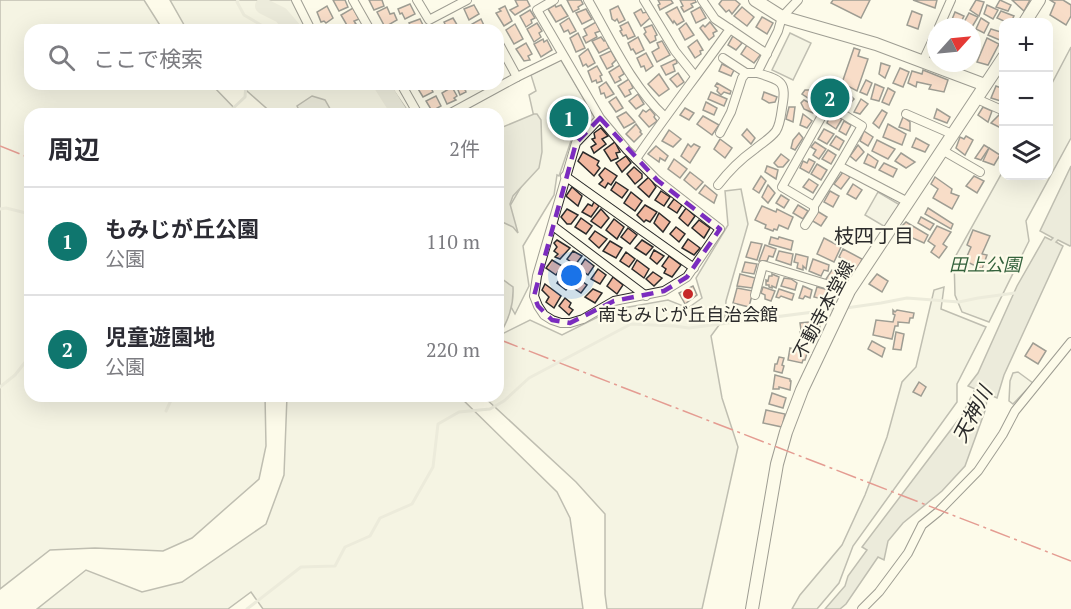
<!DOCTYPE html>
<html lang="ja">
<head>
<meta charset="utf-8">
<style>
	body { margin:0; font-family:"PT Serif","Noto Sans JP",serif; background:#f2f2f3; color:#2b2b33 }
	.controls { position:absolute; right:18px; top:18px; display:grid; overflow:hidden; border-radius:12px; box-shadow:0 6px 24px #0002 }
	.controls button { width:54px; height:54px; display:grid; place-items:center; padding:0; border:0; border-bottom:2px solid #e1e1e2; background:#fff; color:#2b2b33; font:30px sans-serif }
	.compass { position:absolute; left:927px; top:18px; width:54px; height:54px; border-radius:50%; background:#fff; box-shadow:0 6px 24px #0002; rotate:63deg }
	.you { position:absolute; left:572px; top:276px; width:21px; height:21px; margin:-15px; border:4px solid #fff; border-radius:50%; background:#1a73e8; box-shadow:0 0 0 9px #1a73e833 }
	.badge { display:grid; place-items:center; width:39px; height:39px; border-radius:50%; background:#0f766e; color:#fff; font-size:20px; font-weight:700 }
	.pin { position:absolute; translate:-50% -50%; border:3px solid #fff; box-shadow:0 2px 6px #0006 }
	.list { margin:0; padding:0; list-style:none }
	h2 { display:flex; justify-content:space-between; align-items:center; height:78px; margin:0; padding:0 24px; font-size:26px }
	h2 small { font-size:20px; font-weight:400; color:#7c7c81 }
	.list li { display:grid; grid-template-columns:39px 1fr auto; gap:18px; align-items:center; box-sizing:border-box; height:108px; padding:0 24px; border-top:2px solid #e1e1e2 }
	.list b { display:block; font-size:22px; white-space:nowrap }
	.list p { margin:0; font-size:20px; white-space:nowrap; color:#7c7c81 }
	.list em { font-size:20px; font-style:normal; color:#7c7c81 }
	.icon { flex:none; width:33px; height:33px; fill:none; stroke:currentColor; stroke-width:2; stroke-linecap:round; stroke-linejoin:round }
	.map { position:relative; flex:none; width:1071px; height:609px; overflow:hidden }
	.search { position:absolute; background:#fff; box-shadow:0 6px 24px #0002; left:24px; top:24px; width:480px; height:66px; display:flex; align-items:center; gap:15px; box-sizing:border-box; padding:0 21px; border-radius:18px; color:#7c7c81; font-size:22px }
	.panel { position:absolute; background:#fff; box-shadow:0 6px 24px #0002; left:24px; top:108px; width:480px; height:294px; border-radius:18px }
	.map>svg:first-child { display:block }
	.green { fill:#ecebdb; stroke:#74746e; stroke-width:1.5 }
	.parking { fill:#eceadb; stroke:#74746e; stroke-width:1.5 }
	.water { fill:#d8d7c9; stroke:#74746e; stroke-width:1.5 }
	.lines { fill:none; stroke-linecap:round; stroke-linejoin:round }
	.stream { stroke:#d8d7c9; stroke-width:3 }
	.river { stroke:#d8d7c9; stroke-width:16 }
	.building { fill:#f2b8a0; stroke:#2b2b2b; stroke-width:1.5 }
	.street-casing { stroke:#2b2b2b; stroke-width:10 }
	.secondary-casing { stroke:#2b2b2b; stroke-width:14 }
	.street { stroke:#fdfbea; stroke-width:8 }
	.secondary { stroke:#fdfbea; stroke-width:12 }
	.power { stroke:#c62828; stroke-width:1.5; stroke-dasharray:21 4.5 3 4.5; stroke-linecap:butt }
	.marked { fill:none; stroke:#7b2cbf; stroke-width:4.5; stroke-dasharray:12 8; stroke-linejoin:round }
	.poi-dot { fill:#c62828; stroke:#fdfbea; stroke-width:2 }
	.labels { text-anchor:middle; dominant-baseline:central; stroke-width:4.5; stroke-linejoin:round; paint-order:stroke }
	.park-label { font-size:18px; font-style:italic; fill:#34623c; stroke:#fdfbea }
	.street-label { font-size:18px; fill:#2b2b2b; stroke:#fdfbea }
	.poi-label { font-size:18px; fill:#2b2b2b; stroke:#fdfbea }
	.neighbourhood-label { font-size:20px; fill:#2b2b2b; stroke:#fdfbea }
	.water-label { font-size:20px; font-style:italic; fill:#2b2b2b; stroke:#fdfbea }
</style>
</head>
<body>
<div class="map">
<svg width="1071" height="609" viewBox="0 0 1071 609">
	<rect width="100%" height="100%" fill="#fdfbea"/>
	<g class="green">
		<polygon points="0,0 144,0 163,30 30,30 30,84 211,84 240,114 30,114 30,396 265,396 266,446 259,479 192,538 163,551 95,548 50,550 0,589"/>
		<polygon points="170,0 294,0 307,30 187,30"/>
		<polygon points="1071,47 1071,138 1026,221 1029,241 989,322 962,312 955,295 954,259 1003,171 1004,176 1048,176 1049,89"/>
		<polygon points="561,60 595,118 571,141 559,176 557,175 554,195 523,246 529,286 515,314 501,289 498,286 498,213 504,216 535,163 536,126 529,95 536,91 531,75"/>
		<polygon points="239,84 389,84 410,114 273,114"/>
		<polygon points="741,189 748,224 726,301 725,317 711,336 722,398 738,447 702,609 607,609 605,594 605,514 576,482 483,396 498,396 498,336 530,320 562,335 612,310 668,300 688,308 702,298 696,278 728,225 725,191"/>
		<polygon points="944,287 941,309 986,327 957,384 957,402 853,546 839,583 817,609 792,609 800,595 842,545 865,495 887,437 902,382 916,367 934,290"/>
		<polygon points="1018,372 1033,383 1013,404 1009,401 1010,381 1013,373"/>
		<polygon points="287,396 459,396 557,492 570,518 583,609 263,609 251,592 228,609 37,609 86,570 142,592 182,582 266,524 284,475"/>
	</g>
	<g class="parking">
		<polygon points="790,33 811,43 793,80 772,70"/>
		<polygon points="878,192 900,205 887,228 865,215"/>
	</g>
	<g class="water">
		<polygon points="312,96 325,100 333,114 301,114 297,106"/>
		<polygon points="534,114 537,114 541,120 542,152 539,168 513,196 510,204 518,233 513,227 498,220 498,129"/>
		<polygon points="1071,166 1071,245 1070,246 1058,240 1056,242 1063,246 1004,375 997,398 986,393 985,396 987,397 986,408 965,466 942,491 903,523 888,541 884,560 878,557 846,604 840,609 825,609 845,586 848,576 867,550 862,547 962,415 974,391 980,394 982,392 968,386 978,373 1017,286 1045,237 1051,240 1053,238 1040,231"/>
		<path d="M498 276 513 287C514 306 508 321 498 337Z"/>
	</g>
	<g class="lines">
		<g class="stream">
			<polyline points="238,0 237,2 244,15 261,25 264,30"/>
			<polyline points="227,114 245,97 246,84"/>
			<polyline points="0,209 6,208 30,214"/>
			<polyline points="846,308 881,303 907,298 959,302 978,298 1015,293"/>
			<polyline points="0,387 15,375 30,356"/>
			<polyline points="166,411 173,396"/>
			<polyline points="247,609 301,567 335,566 345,547 370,536 380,518 412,504 433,467 438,424 459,412 490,409 504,401 529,378 631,324 674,326 689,328 837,309"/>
		</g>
		<g class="river">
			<polyline points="263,6 281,15 294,30"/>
			<polyline points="381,84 400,114"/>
		</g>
	</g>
	<g class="building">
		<polygon points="333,0 345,0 348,7 339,11"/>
		<polygon points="369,0 382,0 384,6 374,10"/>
		<polygon points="515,0 527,0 530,6 515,15 510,10 518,6"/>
		<polygon points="567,0 581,0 583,4 578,7 579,9 573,12"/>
		<polygon points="658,0 671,0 673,3 660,10 658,5 660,4"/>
		<polygon points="680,0 695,0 696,2 691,4 693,7 684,12 681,7 683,6"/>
		<polygon points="722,0 735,0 740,4 732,14 729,10 726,12 719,4"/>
		<polygon points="833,0 870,0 861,18 831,3"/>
		<polygon points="913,0 937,0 935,8"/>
		<polygon points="976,0 984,2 979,16 970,10"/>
		<polygon points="1000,0 1011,5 1008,11 996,7"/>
		<polygon points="1012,0 1030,0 1024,11"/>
		<polygon points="1050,0 1063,0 1071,5 1071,16 1066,25 1050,15 1055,3"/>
		<polygon points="410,4 415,14 405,19 402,13 400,14 398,9"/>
		<polygon points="474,5 479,14 469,20 464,9"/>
		<polygon points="555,5 556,7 561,5 568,16 556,22 548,9"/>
		<polygon points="987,5 998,10 993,19 984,14"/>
		<polygon points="327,6 333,18 326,23 324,21 321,22 317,12"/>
		<polygon points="505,6 512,21 504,26 496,13 501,11 499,9"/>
		<polygon points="618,6 625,20 619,23 617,19 615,21 612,19 610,10"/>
		<polygon points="387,7 390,14 394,13 397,20 385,27 377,12"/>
		<polygon points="677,7 684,21 677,25 674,21 673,23 666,13"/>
		<polygon points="700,7 706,18 696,23 691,12"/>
		<polygon points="742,7 754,17 747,26 734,16"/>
		<polygon points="353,8 359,19 354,21 356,24 348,27 341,15"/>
		<polygon points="586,9 592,19 582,24 576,13"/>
		<polygon points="641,9 643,13 647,12 650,18 641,26 634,13"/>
		<polygon points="530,10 535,18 531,20 532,23 526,27 520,16"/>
		<polygon points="912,11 922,15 918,29 907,25"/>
		<polygon points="1001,11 1014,16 1011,22 1006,22 997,18"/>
		<polygon points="955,12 964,16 959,26 951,22"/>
		<polygon points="969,13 978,17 972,27 962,26"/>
		<polygon points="762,17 773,23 767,34 756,27"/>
		<polygon points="453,18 459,28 456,30 442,30 447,28 444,22"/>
		<polygon points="569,18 576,31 570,34 568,30 564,32 560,24"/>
		<polygon points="981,18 989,23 984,33 976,29"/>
		<polygon points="420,19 425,29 422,30 413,30 409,23"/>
		<polygon points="481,19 486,30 474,30 472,24"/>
		<polygon points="596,22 600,31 595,33 597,37 586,43 583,37 587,35 584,29"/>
		<polygon points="628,22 635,36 628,39 626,35 623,36 620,31 622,30 620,26"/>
		<polygon points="710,22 717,31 713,33 714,36 709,40 700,28 703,25 705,27"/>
		<polygon points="537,23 542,31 539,33 541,37 534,42 527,29"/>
		<polygon points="686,23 694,35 685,40 679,29"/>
		<polygon points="515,24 523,39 514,44 506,30"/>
		<polygon points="652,25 657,35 655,36 656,40 650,43 644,34 646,32 644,28"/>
		<polygon points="991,29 1004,33 1002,41 988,35"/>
		<polygon points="578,33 585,48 576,52 570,38"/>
		<polygon points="733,36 742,43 736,50 728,45"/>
		<polygon points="601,37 604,41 606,40 609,48 599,53 592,41"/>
		<polygon points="638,37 644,50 636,54 633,49 631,50 628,43"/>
		<polygon points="987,38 999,44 988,65 977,62"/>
		<polygon points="543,39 544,42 547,40 552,50 541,57 534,44"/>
		<polygon points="697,40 703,50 700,51 701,54 695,58 688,47"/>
		<polygon points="662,41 670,55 657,62 652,52 659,48 657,43"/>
		<polygon points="526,43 532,54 528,56 530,60 524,61 516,49"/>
		<polygon points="747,45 761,54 754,63 741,54"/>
		<polygon points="854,48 860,50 858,56 868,59 857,91 842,83"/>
		<polygon points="588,49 595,63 588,67 586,64 583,66 579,56"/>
		<polygon points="611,51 616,60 612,64 613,66 607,69 600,56"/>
		<polygon points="646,53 653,66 646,71 644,66 641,67 637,58"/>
		<polygon points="676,59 677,63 673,65 675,71 666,75 661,66"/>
		<polygon points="881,63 890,66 885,78 879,74"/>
		<polygon points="722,64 734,70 731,76 719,71"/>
		<polygon points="620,65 624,74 619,77 621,80 615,83 609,72"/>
		<polygon points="597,66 602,75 600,76 602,81 597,83 596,80 592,82 588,71"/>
		<polygon points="900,68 909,72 903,87 893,83"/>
		<polygon points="923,70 948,80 944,92 929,89 931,85 917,82 916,87 908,83 912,71 922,74"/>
		<polygon points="678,73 684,82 677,87 670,79"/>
		<polygon points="659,74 669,89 659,96 648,84"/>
		<polygon points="629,79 633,88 629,90 631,94 625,97 618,86"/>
		<polygon points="866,80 872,83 867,95 860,92"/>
		<polygon points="606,82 614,94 606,98 604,93 601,94 599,87"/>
		<polygon points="717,83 731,91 730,94 724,92 721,95 717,91 718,88 715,86"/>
		<polygon points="423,84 429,84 433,92 423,97 417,87"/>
		<polygon points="457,84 471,84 472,87 465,90 466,92 460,95 456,85"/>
		<polygon points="875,84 884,88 879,101 871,99"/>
		<polygon points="996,86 1004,89 1004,102 991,98"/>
		<polygon points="452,87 457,96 454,98 456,100 447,104 442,93"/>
		<polygon points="888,88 895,92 889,105 882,102"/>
		<polygon points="805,90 809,90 817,96 819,100 817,104 802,94"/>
		<polygon points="845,90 854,99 849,105 846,102 844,106 839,101"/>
		<polygon points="711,92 727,99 724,106 708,99"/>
		<polygon points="764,92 777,97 775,102 769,103 762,99"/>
		<polygon points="638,94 644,104 636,109 629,101"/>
		<polygon points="436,96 441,106 432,111 426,101"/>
		<polygon points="616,97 623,108 616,112 609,102"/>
		<polygon points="861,99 868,104 860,114 854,112"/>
		<polygon points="804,100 818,107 813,113 804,109 801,103"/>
		<polygon points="706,102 717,108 714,115 703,110"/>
		<polygon points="789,107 795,107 793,122 786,119"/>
		<polygon points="983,107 992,111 988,122 978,115"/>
		<polygon points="685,108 694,113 689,120 680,115"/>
		<polygon points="650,109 655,115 654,117 657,121 649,127 639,116 643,110 646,112"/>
		<polygon points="937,109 950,117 947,123 934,118"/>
		<polygon points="882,110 887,113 879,128 873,123"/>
		<polygon points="626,112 635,122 624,128 617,117"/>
		<polygon points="803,114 812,121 807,128 800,125"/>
		<polygon points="834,114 842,119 836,129 827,123 829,118 832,119"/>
		<polygon points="999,115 1004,117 1004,124 1001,128 991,123"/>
		<polygon points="703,116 719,125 712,135 697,124"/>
		<polygon points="903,117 910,122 910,131 899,127"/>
		<polygon points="844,121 851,125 846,135 839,131"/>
		<polygon points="636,124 641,131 640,132 642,134 634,142 626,134"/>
		<polygon points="888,124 906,134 902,145 883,137"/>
		<polygon points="601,128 608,136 602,139 606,144 594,153 591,147 596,144 592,139 595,138 594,133"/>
		<polygon points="747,129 755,138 751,144 742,135"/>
		<polygon points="824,129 834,134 827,144 818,139"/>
		<polygon points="669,130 681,139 673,147 662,141"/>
		<polygon points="864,131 873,137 868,146 860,141"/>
		<polygon points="799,133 803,138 795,150 791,148 793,140"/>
		<polygon points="836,136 844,141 839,150 830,145"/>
		<polygon points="966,136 973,140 965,155 956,148 960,137 964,139"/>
		<polygon points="916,138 929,145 925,152 912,147"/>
		<polygon points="720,139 732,148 725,158 714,149"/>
		<polygon points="877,140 895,149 888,159 872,151"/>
		<polygon points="615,142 620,152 616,153 618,158 611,161 604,150"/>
		<polygon points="815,142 826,149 819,159 813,155 816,150 811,147"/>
		<polygon points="688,144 691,147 694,144 700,147 690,163 681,156"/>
		<polygon points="858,145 864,152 856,161 850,156"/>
		<polygon points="984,145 989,148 981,160 975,158"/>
		<polygon points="656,146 668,156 665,161 660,158 659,162 648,154"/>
		<polygon points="989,148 1000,155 994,165 983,161"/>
		<polygon points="828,150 836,155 831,164 822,159"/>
		<polygon points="583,152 599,161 597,165 600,168 594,176 578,161"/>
		<polygon points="901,153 915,162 906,168 895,161"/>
		<polygon points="781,154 789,160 783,167 778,167 774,163"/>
		<polygon points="868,154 878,161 875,168 864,163"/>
		<polygon points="626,156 631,163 622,172 616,163"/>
		<polygon points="674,159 687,169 680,178 668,169"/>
		<polygon points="809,159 815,162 809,173 800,168 803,161 807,163"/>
		<polygon points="884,163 897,169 893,177 879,170"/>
		<polygon points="817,164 827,170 821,180 811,174"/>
		<polygon points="767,166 778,170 776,179 765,172"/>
		<polygon points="634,167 642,174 642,178 635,184 627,174"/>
		<polygon points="605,168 617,176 611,185 608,183 605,188 599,184 603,180 599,175"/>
		<polygon points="690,172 703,182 696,190 684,180"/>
		<polygon points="843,172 850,177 841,189 834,184"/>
		<polygon points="761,176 766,181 759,193 753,189"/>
		<polygon points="974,176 984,181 977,193 966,186"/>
		<polygon points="649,177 656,187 649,197 638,187"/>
		<polygon points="935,177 952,189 951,193 959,196 952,209 933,198 938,189 931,184"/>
		<polygon points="809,179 818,185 813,193 803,187"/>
		<polygon points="616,182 628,190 622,198 611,190"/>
		<polygon points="853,184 862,190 856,199 847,194"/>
		<polygon points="705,185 717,195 714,203 699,193"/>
		<polygon points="768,185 775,193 768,203 762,197"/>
		<polygon points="572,187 582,196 578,206 566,196"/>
		<polygon points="661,191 670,197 664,206 655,200"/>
		<polygon points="830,191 839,196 833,207 824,202"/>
		<polygon points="631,192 642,201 635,211 624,203"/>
		<polygon points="781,195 789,200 784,208 776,203"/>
		<polygon points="674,199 682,205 677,213 668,207"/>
		<polygon points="594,202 599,206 591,217 582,212 588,204 592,206"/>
		<polygon points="645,205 657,212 650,222 646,220 644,222 637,215"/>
		<polygon points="798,205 808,211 803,219 793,213"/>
		<polygon points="762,206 776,212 777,209 793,217 788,229 779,225 777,230 774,229 773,231 765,228 766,225 755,220"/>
		<polygon points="686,208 695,216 688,226 679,218"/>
		<polygon points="928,208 953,224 951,229 925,214"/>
		<polygon points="567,209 578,215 571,224 567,224 561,217"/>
		<polygon points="601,209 609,218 601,228 591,221"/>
		<polygon points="817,211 827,217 821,226 811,220"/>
		<polygon points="659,213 670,222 663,232 654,223"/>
		<polygon points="921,217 934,224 930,230 918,223"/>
		<polygon points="581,218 592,226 586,234 575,227"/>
		<polygon points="614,219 624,227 617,239 606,230"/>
		<polygon points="699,220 710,228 704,238 692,228"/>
		<polygon points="906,222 928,235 924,243 908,236 910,232 902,226"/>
		<polygon points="937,226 951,232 943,244 947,247 939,258 931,252 935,246 928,241"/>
		<polygon points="676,227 685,234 679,242 670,234"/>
		<polygon points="628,228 637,235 630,244 621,237"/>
		<polygon points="973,230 990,236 982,254 987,255 982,269 965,261 971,247 967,245"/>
		<polygon points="595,231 607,239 599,248 589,239"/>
		<polygon points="771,237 778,239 779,237 793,241 791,250 769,244"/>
		<polygon points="824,238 841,247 834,262 817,254"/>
		<polygon points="688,239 700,248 694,255 682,248"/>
		<polygon points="557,240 570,248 560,259 555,257 558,254 554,251 557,247 554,243"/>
		<polygon points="642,240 653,247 646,255 635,248"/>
		<polygon points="610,241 622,248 616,258 603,251"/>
		<polygon points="751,242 762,244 757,260 746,257"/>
		<polygon points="765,245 776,249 773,257 769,256 767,261 759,261"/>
		<polygon points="843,249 862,259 857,272 848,267 849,262 839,257"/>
		<polygon points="654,250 664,256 657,264 650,258"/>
		<polygon points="573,251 582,256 575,265 567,259"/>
		<polygon points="779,251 793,254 791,265 776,260"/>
		<polygon points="626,252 635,259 629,267 620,261"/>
		<polygon points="796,254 808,257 806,269 803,266 803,270 797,268 798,263 794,262"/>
		<polygon points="669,256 681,265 672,277 664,273 666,269 662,266"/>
		<polygon points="585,259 594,266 588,275 579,268"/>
		<polygon points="813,259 829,265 828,271 824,270 821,276 809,271"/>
		<polygon points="552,260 562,266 556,275 546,268"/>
		<polygon points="637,260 649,269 644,278 632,269"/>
		<polygon points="745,262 757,264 754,274 742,272"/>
		<polygon points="598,269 606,275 600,284 591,279"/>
		<polygon points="566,270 576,276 566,290 557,283"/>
		<polygon points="832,270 845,272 845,276 850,278 848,285 826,279"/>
		<polygon points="653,272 662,278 654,286 646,279"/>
		<polygon points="740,274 755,278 752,288 737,286"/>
		<polygon points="772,274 779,277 776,288 772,286 772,288 769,287 769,285 766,285 766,280 768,281 769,276 772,276"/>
		<polygon points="877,274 888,281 882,292 869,284"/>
		<polygon points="613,277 623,285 617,294 607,286"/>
		<polygon points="784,278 791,279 797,283 795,290 781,286"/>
		<polygon points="579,279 587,285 581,293 572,287"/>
		<polygon points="545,284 561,296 554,308 546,302 549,297 542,290"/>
		<polygon points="693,286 697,295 685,304 679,293"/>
		<polygon points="803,286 812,290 810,298 805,296 803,299 799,298"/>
		<polygon points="763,287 775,291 771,301 765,299 765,295 761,293"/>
		<polygon points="817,287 829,290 827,297 823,296 822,297 820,296 818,298 814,297"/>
		<polygon points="737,288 753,291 749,307 733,303"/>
		<polygon points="593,289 602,293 595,303 585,297"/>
		<polygon points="779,289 794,294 792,300 781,296 779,298 776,297"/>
		<polygon points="565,298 571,303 569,307 573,310 569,315 559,306"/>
		<polygon points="893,310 895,312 897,310 914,313 913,318 910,318 909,323 898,322 898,326 895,326 892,339 873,335 876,320 893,322 895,315 893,314"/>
		<polygon points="819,321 820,328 801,330 800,323"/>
		<polygon points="800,332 821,332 816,339 800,339"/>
		<polygon points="896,332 904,334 901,350 893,349"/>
		<polygon points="872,341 885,348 882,357 868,349"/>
		<polygon points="1033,343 1046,351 1038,364 1025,356"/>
		<polygon points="790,348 800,351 802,348 808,350 805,360 803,360 802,363 788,360"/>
		<polygon points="779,357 784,358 782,365 784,366 782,373 774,371 775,364 777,364"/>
		<polygon points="775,375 790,379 790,381 791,381 790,390 779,387 779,389 773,389"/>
		<polygon points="919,382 926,387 921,396 913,392"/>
		<polygon points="772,393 786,398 783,408 769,404"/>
		<polygon points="766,410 785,414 782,427 763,423"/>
	</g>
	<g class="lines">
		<g class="street-casing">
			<g id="street">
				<polyline points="296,0 311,30"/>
				<polyline points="353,0 370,30"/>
				<polyline points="417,0 429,20 467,0"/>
				<polyline points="554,0 537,10 600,118 627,150 657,180 720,229 687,277 664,291 614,301 583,319 570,323 561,323 552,320 544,315 538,306 534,296 537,276 576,143 600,118"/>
				<path d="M588 0C611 40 631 85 665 117"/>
				<polyline points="644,0 675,51 695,76"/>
				<polyline points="939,27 951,0"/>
				<polyline points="730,29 767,54"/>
				<polyline points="498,42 517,77"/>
				<polyline points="723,58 746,73"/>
				<polyline points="923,61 936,33"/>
				<polyline points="401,84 418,114"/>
				<polyline points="977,99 1004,111"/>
				<polyline points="449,114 517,77 562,55"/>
				<polyline points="906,114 952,134"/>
				<polyline points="720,133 731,112 742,78 746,73 757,73"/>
				<polyline points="942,150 980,172"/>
				<path d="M636 159C666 115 699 73 730 29L715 19 702 0"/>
				<polyline points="839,166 814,206 782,187 828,105 862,126 839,166 908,202"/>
				<polyline points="565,176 694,268"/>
				<path d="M718 185C728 172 741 159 755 149 762 143 771 138 776 131 780 125 781 115 782 108 787 82 782 80 757 73L778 31 782 17 798 0"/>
				<polyline points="805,225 814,211 814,206"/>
				<polyline points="553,226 646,296"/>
				<polyline points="755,295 763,265 849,291"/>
				<polyline points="862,609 879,592 908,553 922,525 938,512 978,471 1003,434 1015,411 1071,342"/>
			</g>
		</g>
		<g class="secondary-casing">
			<g id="secondary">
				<polyline points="755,0 782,17 876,44 985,85"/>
				<polyline points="1025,22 1039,0"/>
				<polyline points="752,609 777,464 786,432 802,390 849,291 1004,57"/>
			</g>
		</g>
		<use href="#street" class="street"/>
		<use href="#secondary" class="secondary"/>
		<g class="power">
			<polyline points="0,146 30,158"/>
			<polyline points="498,339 1071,561"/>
		</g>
	</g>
	<path d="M0 0H1071V609H0ZM600 118 657 180 720 229 687 277 664 291 614 301 570 323 552 320 538 306 534 296 576 143Z" fill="#fdfbea" fill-opacity=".55" fill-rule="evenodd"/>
	<path class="marked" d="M600 118 657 180 720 229 687 277 664 291 614 301 570 323 552 320 538 306 534 296 576 143Z"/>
	<circle class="poi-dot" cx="688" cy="294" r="6"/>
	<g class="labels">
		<g class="park-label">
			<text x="985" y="264">田上公園</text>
		</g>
		<g class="street-label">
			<text transform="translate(823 309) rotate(-62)">不動寺本堂線</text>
		</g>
		<g class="poi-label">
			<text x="688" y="314">南もみじが丘自治会館</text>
		</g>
		<g class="neighbourhood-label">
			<text x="874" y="235">枝四丁目</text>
		</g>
		<g class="water-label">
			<text transform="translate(972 414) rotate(-62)">天神川</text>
		</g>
	</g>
</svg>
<div class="controls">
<button>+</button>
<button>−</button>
<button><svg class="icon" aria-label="layers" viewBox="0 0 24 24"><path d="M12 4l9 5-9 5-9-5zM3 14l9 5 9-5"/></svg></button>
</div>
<svg class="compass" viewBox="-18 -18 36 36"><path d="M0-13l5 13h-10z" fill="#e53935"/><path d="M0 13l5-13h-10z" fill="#7c7c81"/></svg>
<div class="you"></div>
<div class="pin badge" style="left:569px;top:118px">1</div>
<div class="pin badge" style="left:830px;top:98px">2</div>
<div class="search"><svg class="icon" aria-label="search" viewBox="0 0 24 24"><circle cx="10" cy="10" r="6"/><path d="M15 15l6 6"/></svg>ここで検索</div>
<section class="panel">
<h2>周辺<small>2件</small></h2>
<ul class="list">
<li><span class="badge">1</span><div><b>もみじが丘公園</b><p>公園</p></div><em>110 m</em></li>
<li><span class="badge">2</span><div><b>児童遊園地</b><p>公園</p></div><em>220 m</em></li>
</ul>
</section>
</div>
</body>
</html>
